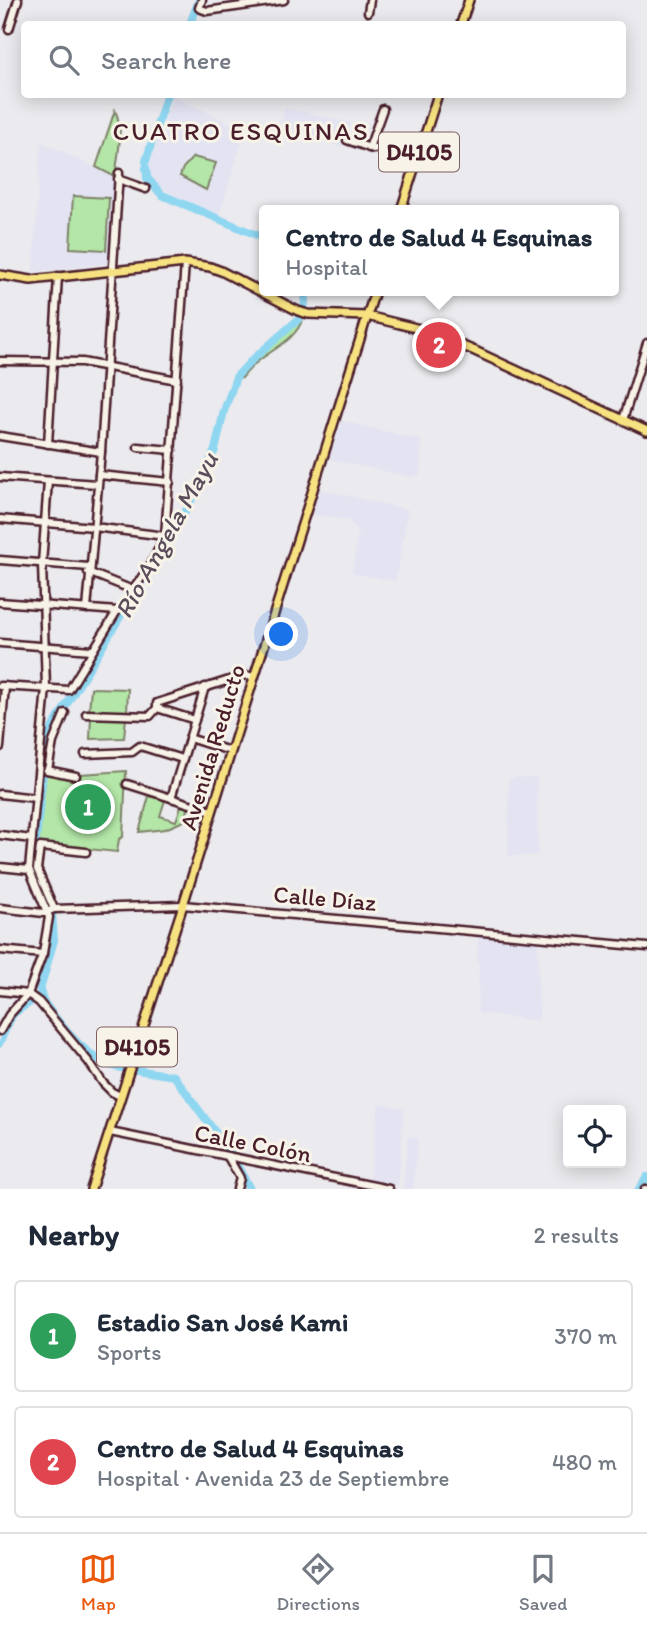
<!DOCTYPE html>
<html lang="en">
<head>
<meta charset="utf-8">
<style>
	body { margin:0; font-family:Itim,sans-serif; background:#f6f6f7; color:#1f2937 }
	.controls { position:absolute; right:21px; bottom:21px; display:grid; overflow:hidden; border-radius:7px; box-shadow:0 4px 18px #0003 }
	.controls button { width:63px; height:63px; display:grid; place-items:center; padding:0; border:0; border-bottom:2px solid #e0e1e3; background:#fff; color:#1f2937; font:35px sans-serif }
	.you { position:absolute; left:282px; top:635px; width:24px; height:24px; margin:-18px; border:5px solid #fff; border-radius:50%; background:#1a73e8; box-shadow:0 0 0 10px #1a73e833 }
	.badge { display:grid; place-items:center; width:46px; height:46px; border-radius:50%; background:#ea580c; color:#fff; font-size:23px; font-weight:700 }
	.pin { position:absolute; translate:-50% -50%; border:4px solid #fff; box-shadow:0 2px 7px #0006 }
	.popup { position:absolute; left:259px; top:205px; width:360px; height:91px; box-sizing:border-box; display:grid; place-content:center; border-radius:7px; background:#fff; filter:drop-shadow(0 2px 5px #0005); font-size:23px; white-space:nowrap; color:#747a83 }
	.popup b { font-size:26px; color:#1f2937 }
	.popup::after { content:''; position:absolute; left:50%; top:100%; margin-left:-14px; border:14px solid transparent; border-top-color:#fff }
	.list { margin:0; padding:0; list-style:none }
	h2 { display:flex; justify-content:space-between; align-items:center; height:91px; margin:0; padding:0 28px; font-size:30px }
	h2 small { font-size:23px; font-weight:400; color:#747a83 }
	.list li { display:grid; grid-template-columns:46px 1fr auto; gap:21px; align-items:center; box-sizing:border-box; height:112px; margin:0 14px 14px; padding:0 14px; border:2px solid #e0e1e3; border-radius:7px }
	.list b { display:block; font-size:26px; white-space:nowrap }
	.list p { margin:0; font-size:23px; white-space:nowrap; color:#747a83 }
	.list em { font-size:23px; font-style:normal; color:#747a83 }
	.icon { flex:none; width:38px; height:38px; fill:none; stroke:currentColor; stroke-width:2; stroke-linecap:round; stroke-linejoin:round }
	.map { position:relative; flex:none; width:647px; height:1189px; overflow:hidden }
	.search { position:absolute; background:#fff; box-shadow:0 4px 18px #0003; left:21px; right:21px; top:21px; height:77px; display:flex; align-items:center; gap:18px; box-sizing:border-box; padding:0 24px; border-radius:7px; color:#747a83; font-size:26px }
	.sheet { height:343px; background:#fff }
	nav { display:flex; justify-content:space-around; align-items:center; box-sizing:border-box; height:98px; border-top:2px solid #e0e1e3; background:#fff; font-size:19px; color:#747a83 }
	nav a { display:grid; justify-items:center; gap:4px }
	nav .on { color:#ea580c }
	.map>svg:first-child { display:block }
	.built { fill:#e3e3f2 }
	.green { fill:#b3e6a7; stroke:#7e8269; stroke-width:2 }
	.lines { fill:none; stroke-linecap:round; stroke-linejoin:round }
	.canal { stroke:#8fd6f1; stroke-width:5 }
	.river { stroke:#8fd6f1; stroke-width:8 }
	.minor-casing { stroke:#4a1f2b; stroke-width:11 }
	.major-casing { stroke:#4a1f2b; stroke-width:12 }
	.minor { stroke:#f7f3e8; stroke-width:6 }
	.major { stroke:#f7e281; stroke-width:7 }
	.labels { text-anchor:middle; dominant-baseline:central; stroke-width:6; stroke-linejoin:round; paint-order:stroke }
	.shield { fill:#f7f3e8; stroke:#7e5f64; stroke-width:2 }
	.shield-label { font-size:23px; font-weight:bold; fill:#4a1f2b }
	.street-label { font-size:24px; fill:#4a1f2b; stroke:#f7f3e8 }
	.neighbourhood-label { font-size:26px; letter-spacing:2px; fill:#4a1f2b; stroke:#f7f3e8 }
	.water-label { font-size:26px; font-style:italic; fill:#5b4d5c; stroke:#f7f3e8 }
</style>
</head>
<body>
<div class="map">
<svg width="647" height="1189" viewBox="0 0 647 1189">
	<rect width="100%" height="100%" fill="#ebeaee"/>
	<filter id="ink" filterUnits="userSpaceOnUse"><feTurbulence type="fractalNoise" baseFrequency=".0143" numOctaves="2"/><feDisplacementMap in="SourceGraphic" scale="14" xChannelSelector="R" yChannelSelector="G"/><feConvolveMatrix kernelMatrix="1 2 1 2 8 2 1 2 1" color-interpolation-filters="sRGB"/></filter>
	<g filter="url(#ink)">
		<g class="built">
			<polygon points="173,96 240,128 241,144 219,216 167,192 159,187 151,177 148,169 152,157"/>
			<polygon points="285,108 351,123 341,147 281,125"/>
			<polygon points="41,142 115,177 109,263 33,272"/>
			<polygon points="342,421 421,440 420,474 412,477 329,459"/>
			<polygon points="319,489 408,510 396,581 352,573 358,531 348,520 312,514"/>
			<polygon points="537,777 538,855 508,856 509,778"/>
			<polygon points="479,934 538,942 539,1021 478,1013 479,962 477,961"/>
			<polygon points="379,1104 404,1109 398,1186 369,1180"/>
			<polygon points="408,1137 418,1138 413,1189 403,1189"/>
		</g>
		<g class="green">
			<path d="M115 110C124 130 118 155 115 177L96 167Z"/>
			<polygon points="193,157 216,163 206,190 180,176 183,168"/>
			<polygon points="73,196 109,198 106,250 70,248"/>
			<path d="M303 318C296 340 274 348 257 362 251 367 246 373 241 379 248 358 286 334 303 318Z"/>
			<polygon points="91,688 128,689 127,713 89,711"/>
			<polygon points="91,716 126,717 124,738 90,739"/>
			<polygon points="40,771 79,777 80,774 126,771 123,837 119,839 117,852 48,845 32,850"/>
			<polygon points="149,796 165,800 160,816 176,821 181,806 189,807 184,821 165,829 139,832"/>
		</g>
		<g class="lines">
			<polyline class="canal" points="0,1045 14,1015 33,1002"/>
			<g class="river">
				<polyline points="190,24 199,0"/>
				<polyline points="146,161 167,94"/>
				<polyline points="146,168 147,178 162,195 264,238"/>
				<polyline points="304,310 306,291"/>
				<polyline points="155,561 187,509 215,450 224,411 236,377 252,360 300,318"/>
				<polyline points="45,765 46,746 53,727 142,581"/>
				<polyline points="43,774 33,869 50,906"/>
				<path d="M52 913 54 940 40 990 43 1001C61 1026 90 1064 122 1068"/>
				<polyline points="137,1070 174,1076 229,1151 250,1189"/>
				<polyline points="639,1189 647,1177"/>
			</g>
			<g class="minor-casing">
				<g id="minor">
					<polyline points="202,0 199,8 207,11 284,0"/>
					<polyline points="368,12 370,0"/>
					<polyline points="9,29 18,0"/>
					<polyline points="347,140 373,149 423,140 429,142"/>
					<polyline points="369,148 383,109"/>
					<polyline points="118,179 146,189"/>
					<polyline points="0,361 82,362 177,380"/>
					<polyline points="623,420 647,343"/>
					<polyline points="0,436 101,452"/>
					<polyline points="48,444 58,276"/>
					<polyline points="138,447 172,450"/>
					<polyline points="99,475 170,482"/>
					<polyline points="0,477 97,484"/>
					<polyline points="0,519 94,527 165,536"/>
					<polyline points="0,560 89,567"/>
					<polyline points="88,572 133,590 151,564 165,536 185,263"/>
					<polyline points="0,602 117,611 69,690 0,686"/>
					<polyline points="87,609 101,452 119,173"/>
					<polyline points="0,643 92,650"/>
					<polyline points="157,708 157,703 245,675 254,677"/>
					<polyline points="86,714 150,716 157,708 195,720"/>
					<polyline points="189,738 230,751"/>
					<polyline points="0,747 5,686"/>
					<polyline points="85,754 132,752 140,746 182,759"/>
					<polyline points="47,770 76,776"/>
					<polyline points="48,770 53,742 65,713"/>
					<polyline points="127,784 212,811"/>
					<polyline points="0,794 36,798"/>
					<polyline points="171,798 205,687"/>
					<polyline points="0,835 32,839"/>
					<polyline points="0,867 29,870"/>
					<polyline points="0,908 44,913 54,909 183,905 647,947"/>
					<polyline points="54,909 37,869 40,847 86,852"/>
					<polyline points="0,950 43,954"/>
					<polyline points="0,991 28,994 39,1002 88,1061 103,1083 112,1092 120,1096"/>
					<polyline points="0,1031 9,1015 28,994 43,953 49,917 29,869 46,688 42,564 48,481"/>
					<polyline points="110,1132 389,1189"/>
					<polyline points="228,1157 240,1178 237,1189"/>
					<polyline points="645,1189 647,1189"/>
				</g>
			</g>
			<g class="major-casing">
				<g id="major">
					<polyline points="461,24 469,0"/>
					<polyline points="401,210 438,94"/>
					<polyline points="0,275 31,280 185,263 210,267 221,271 298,311 308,314 367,316 424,330 475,351 647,431"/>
					<polyline points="91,1189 183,905 375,291"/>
				</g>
			</g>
			<use href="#minor" class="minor"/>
			<use href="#major" class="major"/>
		</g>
	</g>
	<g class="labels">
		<g class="shield">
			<rect x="379" y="132.5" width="80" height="39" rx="5"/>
			<rect x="97" y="1027.5" width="80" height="39" rx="5"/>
		</g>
		<g class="shield-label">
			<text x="419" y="152">D4105</text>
			<text x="137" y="1047">D4105</text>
		</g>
		<g class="street-label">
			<text transform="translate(212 747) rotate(-73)">Avenida Reducto</text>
			<text transform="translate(325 898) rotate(5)">Calle Díaz</text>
			<text transform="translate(253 1143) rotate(11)">Calle Colón</text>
		</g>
		<g class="neighbourhood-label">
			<text x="241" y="131">CUATRO ESQUINAS</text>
		</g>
		<g class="water-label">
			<text transform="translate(166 535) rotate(-61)">Río Angela Mayu</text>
		</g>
	</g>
</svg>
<div class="controls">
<button><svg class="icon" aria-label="locate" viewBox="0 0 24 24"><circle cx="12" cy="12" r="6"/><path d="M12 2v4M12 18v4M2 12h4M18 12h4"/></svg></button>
</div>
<div class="you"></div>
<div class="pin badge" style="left:88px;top:807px;background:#2e9e5b">1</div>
<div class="pin badge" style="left:439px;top:345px;background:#e0444e">2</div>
<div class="popup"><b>Centro de Salud 4 Esquinas</b>Hospital</div>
<div class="search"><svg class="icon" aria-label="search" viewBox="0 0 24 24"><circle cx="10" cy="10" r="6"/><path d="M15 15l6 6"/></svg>Search here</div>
</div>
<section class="sheet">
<h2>Nearby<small>2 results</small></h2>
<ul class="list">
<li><span class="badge" style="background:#2e9e5b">1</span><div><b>Estadio San José Kami</b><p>Sports</p></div><em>370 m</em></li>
<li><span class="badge" style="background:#e0444e">2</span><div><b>Centro de Salud 4 Esquinas</b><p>Hospital · Avenida 23 de Septiembre</p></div><em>480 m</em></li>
</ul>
</section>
<nav>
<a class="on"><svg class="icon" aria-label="map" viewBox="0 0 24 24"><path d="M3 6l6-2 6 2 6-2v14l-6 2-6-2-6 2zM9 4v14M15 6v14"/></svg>Map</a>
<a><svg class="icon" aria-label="directions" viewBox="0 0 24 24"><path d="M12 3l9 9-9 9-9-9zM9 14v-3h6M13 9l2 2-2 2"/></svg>Directions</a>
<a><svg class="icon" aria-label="saved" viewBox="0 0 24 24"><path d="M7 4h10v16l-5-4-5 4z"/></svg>Saved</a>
</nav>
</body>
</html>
